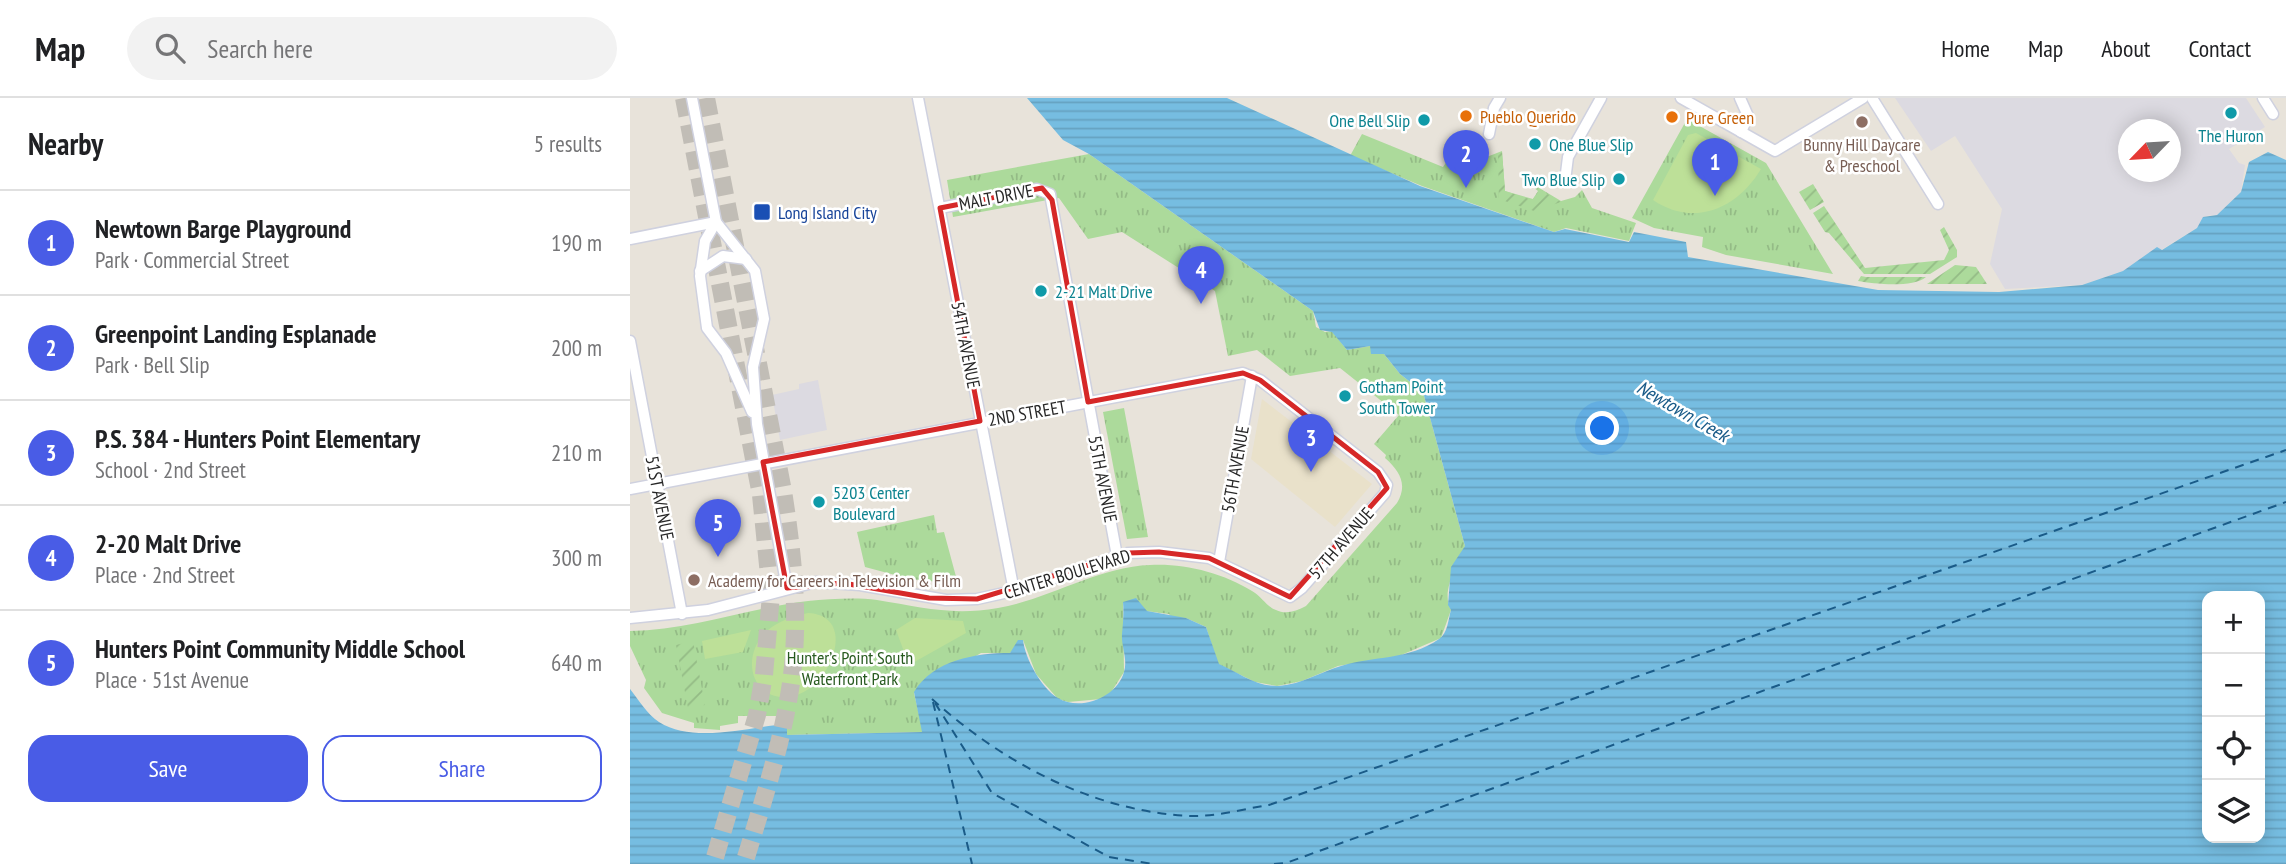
<!DOCTYPE html>
<html lang="en">
<head>
<meta charset="utf-8">
<style>
	body { margin:0; font-family:"PT Sans Narrow",sans-serif; background:#f2f2f2; color:#202124 }
	.controls { position:absolute; right:21px; bottom:21px; display:grid; overflow:hidden; border-radius:14px; box-shadow:0 4px 18px #0003 }
	.controls button { width:63px; height:63px; display:grid; place-items:center; padding:0; border:0; border-bottom:2px solid #e0e0e0; background:#fff; color:#202124; font:35px sans-serif }
	.compass { position:absolute; left:1488px; top:21px; width:63px; height:63px; border-radius:50%; background:#fff; box-shadow:0 4px 18px #0003; rotate:245deg }
	.you { position:absolute; left:973px; top:331px; width:24px; height:24px; margin:-18px; border:5px solid #fff; border-radius:50%; background:#1a73e8; box-shadow:0 0 0 10px #1a73e833 }
	.badge { display:grid; place-items:center; width:46px; height:46px; border-radius:50%; background:#495ce6; color:#fff; font-size:23px; font-weight:700 }
	.pin { position:absolute; translate:-50% -58px; filter:drop-shadow(0 2px 4px #0008) }
	.pin::after { content:''; position:absolute; top:37px; width:24px; height:21px; background:inherit; clip-path:polygon(0 0,100% 0,50% 100%) }
	.list { margin:0; padding:0; list-style:none }
	h2 { display:flex; justify-content:space-between; align-items:center; height:91px; margin:0; padding:0 28px; font-size:30px }
	h2 small { font-size:23px; font-weight:400; color:#757577 }
	.list li { display:grid; grid-template-columns:46px 1fr auto; gap:21px; align-items:center; box-sizing:border-box; height:105px; padding:0 28px; border-top:2px solid #e0e0e0 }
	.list b { display:block; font-size:26px; white-space:nowrap }
	.list p { margin:0; font-size:23px; white-space:nowrap; color:#757577 }
	.list em { font-size:23px; font-style:normal; color:#757577 }
	.actions { display:flex; gap:14px; padding:21px 28px }
	.actions a { flex:1; padding:16px 0; border:2px solid #495ce6; border-radius:21px; text-align:center; font-size:24px; color:#495ce6 }
	.actions .main { background:#495ce6; color:#fff }
	.icon { flex:none; width:38px; height:38px; fill:none; stroke:currentColor; stroke-width:2; stroke-linecap:round; stroke-linejoin:round }
	.map { position:relative; flex:none; width:1656px; height:766px; overflow:hidden }
	header { display:flex; align-items:center; gap:42px; box-sizing:border-box; height:98px; padding:0 35px; background:#fff; border-bottom:2px solid #e0e0e0 }
	header strong { font-size:33px }
	nav { display:flex; gap:38px; margin-inline-start:auto; font-size:24px }
	.search { width:490px; height:63px; background:#f2f2f2; display:flex; align-items:center; gap:18px; box-sizing:border-box; padding:0 24px; border-radius:38px; color:#757577; font-size:26px }
	main { display:flex }
	aside { flex:1; background:#fff }
	.map>svg:first-child { display:block }
	.industrial { fill:#dcdae1; fill-rule:evenodd }
	.education { fill:#e9e1ca }
	.park { fill:url(#park-tufts) }
	.garden { fill:url(#garden-furrows) }
	.pitch { fill:#bde098 }
	.water { fill:url(#water-rules); fill-rule:evenodd }
	.lines { fill:none; stroke-linecap:round; stroke-linejoin:round }
	.ferry { stroke:#1a5b88; stroke-width:2; stroke-dasharray:9 7; stroke-linecap:butt }
	.motorway-tunnel { stroke:#c1bdb6; stroke-width:18; stroke-dasharray:18 9; stroke-linecap:butt }
	.minor-casing { stroke:#cfd1df; stroke-width:13 }
	.minor { stroke:#fff; stroke-width:10 }
	.marked { fill:none; stroke:#d62828; stroke-width:5; stroke-linejoin:round }
	.culture-dot { fill:#0f9aa8; stroke:#fff; stroke-width:2.5 }
	.food-dot { fill:#e8710a; stroke:#fff; stroke-width:2.5 }
	.education-dot { fill:#8d6e63; stroke:#fff; stroke-width:2.5 }
	.transit-dot { fill:#1a4fb4; stroke:#fff; stroke-width:2.5 }
	.labels { text-anchor:middle; dominant-baseline:central; stroke-width:5; stroke-linejoin:round; paint-order:stroke }
	.food-label { font-size:18px; fill:#c56008; stroke:#fff; text-anchor:start }
	.culture-label { font-size:18px; fill:#0d838f; stroke:#fff; text-anchor:start }
	.education-label { font-size:18px; fill:#785e54; stroke:#fff }
	.street-label { font-size:18px; fill:#272727; stroke:#fff }
	.transit-label { font-size:18px; fill:#164399; stroke:#fff; text-anchor:start }
	.park-label { font-size:18px; fill:#285b20; stroke:#fff }
	.water-label { font-size:19px; font-style:italic; fill:#1a5b88; stroke:#fff }
</style>
</head>
<body>
<header>
<strong>Map</strong>
<div class="search"><svg class="icon" aria-label="search" viewBox="0 0 24 24"><circle cx="10" cy="10" r="6"/><path d="M15 15l6 6"/></svg>Search here</div>
<nav><a>Home</a><a>Map</a><a>About</a><a>Contact</a></nav>
</header>
<main>
<aside>
<h2>Nearby<small>5 results</small></h2>
<ul class="list">
<li><span class="badge">1</span><div><b>Newtown Barge Playground</b><p>Park · Commercial Street</p></div><em>190 m</em></li>
<li><span class="badge">2</span><div><b>Greenpoint Landing Esplanade</b><p>Park · Bell Slip</p></div><em>200 m</em></li>
<li><span class="badge">3</span><div><b>P.S. 384 - Hunters Point Elementary</b><p>School · 2nd Street</p></div><em>210 m</em></li>
<li><span class="badge">4</span><div><b>2-20 Malt Drive</b><p>Place · 2nd Street</p></div><em>300 m</em></li>
<li><span class="badge">5</span><div><b>Hunters Point Community Middle School</b><p>Place · 51st Avenue</p></div><em>640 m</em></li>
</ul>
<div class="actions"><a class="main">Save</a><a>Share</a></div>
</aside>
<div class="map">
<svg width="1656" height="766" viewBox="0 0 1656 766">
	<defs>
		<pattern id="park-tufts" width="24" height="20" patternUnits="userSpaceOnUse" patternTransform="scale(1.75)"><rect width="24" height="20" fill="#acda9b"/><path d="M3 7l-1-3M5 7V3M7 7l1-3M15 17l-1-3M17 17v-4M19 17l1-3" fill="none" stroke="#94bb86"/></pattern>
		<pattern id="garden-furrows" width="10" height="10" patternUnits="userSpaceOnUse" patternTransform="scale(1.75)"><rect width="10" height="10" fill="#acda9b"/><path d="M-1 1l2-2M0 10L10 0M9 11l2-2" fill="none" stroke="#94bb86"/></pattern>
		<pattern id="water-rules" width="6" height="5" patternUnits="userSpaceOnUse" patternTransform="scale(1.75)"><rect width="6" height="5" fill="#76bde1"/><path d="M0 2.5h6" fill="none" stroke="#66a2c1"/></pattern>
	</defs>
	<rect width="100%" height="100%" fill="#e8e3da"/>
	<g class="industrial">
		<path d="M1265 0H1616L1635 29 1599 51 1609 65 1615 67 1611 94 1587 117 1576 118 1567 130 1531 152 1527 150 1493 173 1452 187 1375 191 1360 166 1372 111 1325 38 1301 53ZM1498 32H1540V74H1498Z"/>
		<polygon points="188,282 197,332 150,342 142,297 169,291 169,286"/>
	</g>
	<polygon class="education" points="632,301 742,386 705,429 621,361"/>
	<g class="park">
		<polygon points="1057,21 1136,65 1203,176 1096,157 1072,149 1073,139 1024,130 1002,120"/>
		<polygon points="732,36 813,69 830,44 854,60 872,53 875,93 903,101 908,93 903,89 906,88 931,103 945,99 952,92 962,110 1006,125 999,143 936,130 924,134 792,88 720,58"/>
		<path d="M459 56 683 213 686 229 695 234 702 233 717 252 740 248 746 256H754L770 276 793 294 835 448C829 465 810 493 821 512L811 540 769 558 708 568 672 583 647 588 625 584 588 566 576 529 556 520H542L539 516 516 513 493 504 494 574 480 596 471 601 438 604 428 601 406 576 393 542 380 555H351L284 595 293 634 157 637 156 618H108V625L90 628V632L64 630V625L32 615 14 590 16 582 0 548V533C61 532 118 510 178 503 199 501 226 499 247 502 291 509 321 518 368 510 420 501 467 469 520 467 554 465 593 475 622 493 631 498 637 509 646 512 656 517 666 513 676 508L767 405C778 387 770 373 755 360L756 357 744 346 769 317 710 270 660 278 627 252 598 258 585 193 492 134 458 141 429 100 323 119 317 82Z"/>
		<polygon points="494,310 518,439 497,441 473,314"/>
		<polygon points="304,417 307,435 314,434 328,486 280,481 235,469 227,434"/>
	</g>
	<g class="garden">
		<polygon points="872,54 875,93 902,102 909,93 904,89 906,89 931,104 904,113 869,101 868,56"/>
		<polygon points="1183,86 1194,104 1180,112 1169,94"/>
		<polygon points="1194,108 1235,170 1314,162 1319,152 1310,132 1314,129 1327,152 1327,159 1300,176 1234,176 1199,135 1195,134 1183,115"/>
		<polygon points="1325,167 1346,169 1357,186 1297,186"/>
		<path d="M1231 178 1236 179H1296C1283 190 1245 186 1228 183Z"/>
		<polygon points="63,543 75,607 58,610 46,547"/>
	</g>
	<g class="pitch">
		<path d="M1066 35 1131 71C1108 110 1064 130 1023 102L1058 37Z"/>
		<path d="M178 515C236 518 192 612 145 598 115 589 116 550 138 532 149 523 163 518 178 515Z"/>
		<polygon points="285,520 333,523 336,535 279,567 266,532"/>
		<polygon points="121,532 113,554 75,561 72,543"/>
	</g>
	<path class="water" d="M397 0H597L790 88 924 134 935 131 999 144 1004 134 1056 144 1058 159 1248 192 1369 194 1452 187 1493 173 1527 149 1532 152 1567 130 1573 119 1587 117 1611 94 1619 64 1638 54 1656 62V766H0V591C8 601 17 616 29 624 64 646 118 629 157 626V637L292 634 284 594C303 562 346 555 380 555L388 542H393C395 560 411 590 428 600 451 614 487 599 494 574 498 561 491 548 492 536 493 525 494 515 493 504L506 500 517 513 556 520 576 529 589 566C608 574 626 589 649 588 672 586 690 574 711 568 743 558 779 562 809 541 818 535 818 522 821 512L818 507 821 469 835 448 793 294 770 276 754 256H741L740 248 717 252 702 234 690 232 683 213 459 56 433 42ZM1577 498H1630V740H1577Z"/>
	<g class="lines">
		<g class="ferry">
			<path d="M302 601C373 665 463 713 559 718 585 719 613 711 639 707L1656 352"/>
			<polyline points="303,604 342,766"/>
			<polyline points="305,605 362,695 479,759 523,766"/>
			<polyline points="644,766 656,765 1656,404"/>
		</g>
		<g class="motorway-tunnel">
			<polyline points="54,0 131,397 141,497 134,577 127,617 83,766"/>
			<path d="M76 0 153 393C163 457 170 520 161 585 152 647 132 706 114 766"/>
		</g>
		<g class="minor-casing">
			<g id="minor">
				<polyline points="62,0 86,124 125,173 134,221 123,269 127,326 157,490"/>
				<polyline points="288,0 384,493"/>
				<polyline points="1051,0 1145,53 1233,0"/>
				<polyline points="1110,0 1118,18 1111,34"/>
				<polyline points="1242,0 1308,106"/>
				<polyline points="1633,0 1643,16"/>
				<polyline points="859,36 864,10 870,0"/>
				<polyline points="935,83 938,59 971,0"/>
				<polyline points="310,110 407,91 420,96 487,458"/>
				<polyline points="86,124 75,143 70,178 77,230 96,255 122,314"/>
				<polyline points="0,141 86,124"/>
				<polyline points="70,173 93,158 116,161"/>
				<polyline points="0,243 52,516"/>
				<polyline points="0,391 613,275 630,282 748,374 757,387 755,395 672,490 660,499 579,460 529,454 498,455 392,491 347,501 316,502 230,487 186,484 78,512 0,520"/>
				<polyline points="589,464 622,278"/>
			</g>
		</g>
		<use href="#minor" class="minor"/>
	</g>
	<path class="marked" d="M412 90 422 102 458 304 613 275 630 282 748 374 757 390 660 499 579 460 529 454 498 455 347 501 299 500 213 485 157 490 133 364 350 323 310 110Z"/>
	<g class="culture-dot">
		<circle cx="1601" cy="15" r="7"/>
		<circle cx="794" cy="22" r="7"/>
		<circle cx="905" cy="46" r="7"/>
		<circle cx="989" cy="81" r="7"/>
		<circle cx="411" cy="193" r="7"/>
		<circle cx="715" cy="298" r="7"/>
		<circle cx="189" cy="404" r="7"/>
	</g>
	<g class="food-dot">
		<circle cx="836" cy="18" r="7"/>
		<circle cx="1042" cy="19" r="7"/>
	</g>
	<g class="education-dot">
		<circle cx="1232" cy="24" r="7"/>
		<circle cx="64" cy="482" r="7"/>
	</g>
	<rect class="transit-dot" x="123" y="105" width="18" height="18" rx="3.5"/>
	<g class="labels">
		<g class="food-label">
			<text x="850" y="18">Pueblo Querido</text>
			<text x="1056" y="19">Pure Green</text>
		</g>
		<g class="culture-label">
			<text x="780" y="22" text-anchor="end">One Bell Slip</text>
			<text x="1601" y="37" text-anchor="middle">The Huron</text>
			<text x="919" y="46">One Blue Slip</text>
			<text x="975" y="81" text-anchor="end">Two Blue Slip</text>
			<text x="425" y="193">2-21 Malt Drive</text>
			<text x="729" y="288">Gotham Point<tspan x="729" dy="21">South Tower</tspan></text>
			<text x="203" y="394">5203 Center<tspan x="203" dy="21">Boulevard</tspan></text>
		</g>
		<g class="education-label">
			<text x="1232" y="46">Bunny Hill Daycare<tspan x="1232" dy="21">&amp; Preschool</tspan></text>
			<text x="78" y="482" text-anchor="start">Academy for Careers in Television &amp; Film</text>
		</g>
		<g class="street-label">
			<text transform="translate(366 99) rotate(-11)">MALT DRIVE</text>
			<text transform="translate(336 247) rotate(79)">54TH AVENUE</text>
			<text transform="translate(397 315) rotate(-10)">2ND STREET</text>
			<text transform="translate(605 371) rotate(-80)">56TH AVENUE</text>
			<text transform="translate(473 381) rotate(79)">55TH AVENUE</text>
			<text transform="translate(30 400) rotate(79)">51ST AVENUE</text>
			<text transform="translate(711 445) rotate(-49)">57TH AVENUE</text>
			<text transform="translate(437 476) rotate(-17)">CENTER BOULEVARD</text>
		</g>
		<g class="transit-label">
			<text x="148" y="114">Long Island City</text>
		</g>
		<g class="park-label">
			<text x="220" y="559">Hunter’s Point South<tspan x="220" dy="21">Waterfront Park</tspan></text>
		</g>
		<g class="water-label">
			<text transform="translate(1053 313) rotate(30)">Newtown Creek</text>
		</g>
	</g>
</svg>
<div class="controls">
<button>+</button>
<button>−</button>
<button><svg class="icon" aria-label="locate" viewBox="0 0 24 24"><circle cx="12" cy="12" r="6"/><path d="M12 2v4M12 18v4M2 12h4M18 12h4"/></svg></button>
<button><svg class="icon" aria-label="layers" viewBox="0 0 24 24"><path d="M12 4l9 5-9 5-9-5zM3 14l9 5 9-5"/></svg></button>
</div>
<svg class="compass" viewBox="-18 -18 36 36"><path d="M0-13l5 13h-10z" fill="#e53935"/><path d="M0 13l5-13h-10z" fill="#757577"/></svg>
<div class="you"></div>
<div class="pin badge" style="left:1085px;top:98px">1</div>
<div class="pin badge" style="left:836px;top:90px">2</div>
<div class="pin badge" style="left:681px;top:374px">3</div>
<div class="pin badge" style="left:571px;top:206px">4</div>
<div class="pin badge" style="left:88px;top:459px">5</div>
</div>
</main>
</body>
</html>
